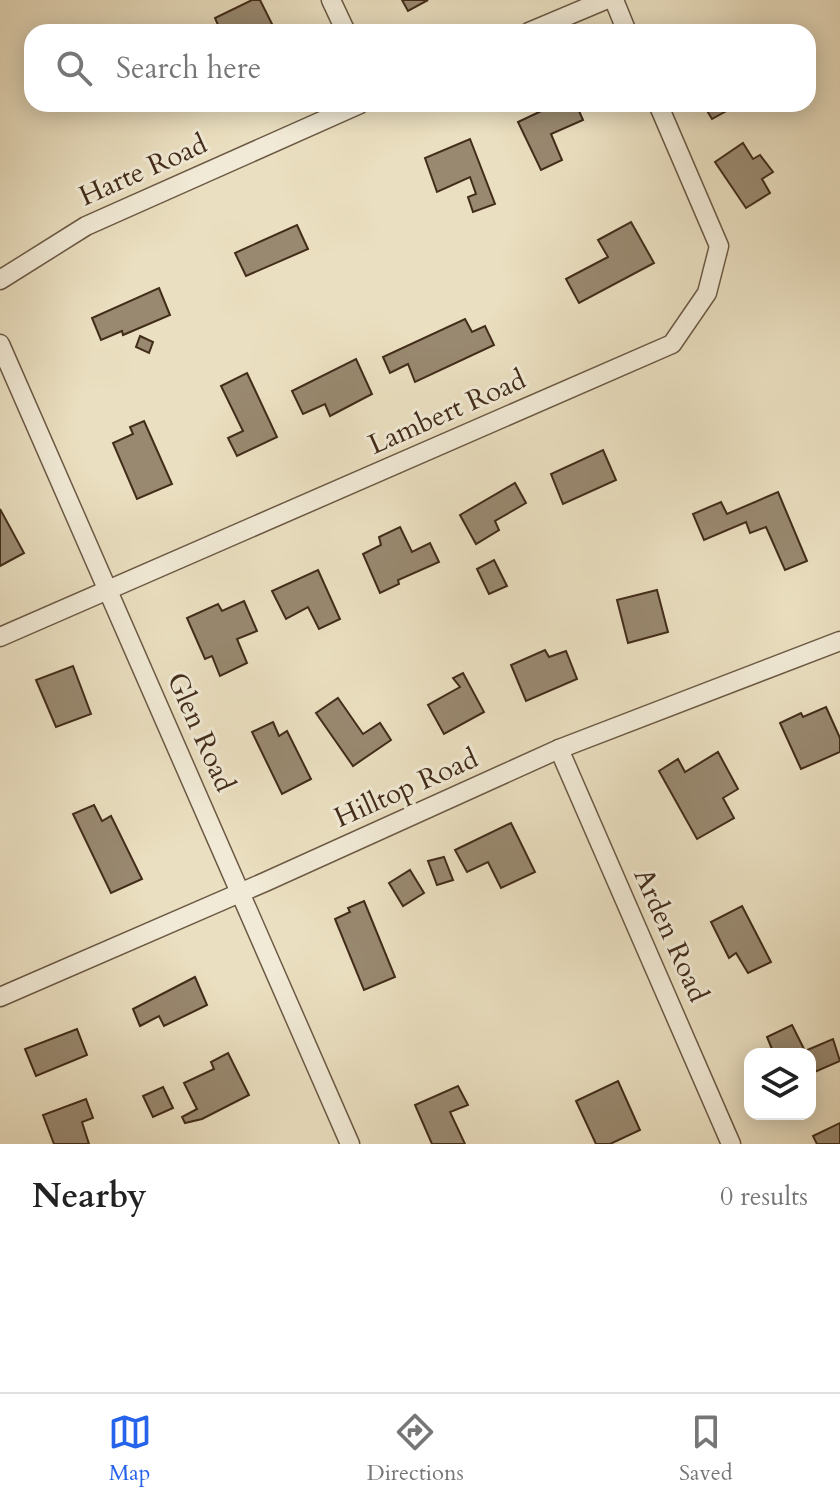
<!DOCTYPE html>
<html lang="en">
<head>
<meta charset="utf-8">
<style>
	body { margin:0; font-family:Cardo,serif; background:#f2f2f2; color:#222 }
	.controls { position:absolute; right:24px; bottom:24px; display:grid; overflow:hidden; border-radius:16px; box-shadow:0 4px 20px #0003 }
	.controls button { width:72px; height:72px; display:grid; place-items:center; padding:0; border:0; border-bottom:2px solid #e0e0e0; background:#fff; color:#222; font:40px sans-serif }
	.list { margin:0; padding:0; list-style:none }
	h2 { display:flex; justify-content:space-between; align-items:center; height:104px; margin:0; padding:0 32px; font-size:34px }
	h2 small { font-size:26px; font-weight:400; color:#767676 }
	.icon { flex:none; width:44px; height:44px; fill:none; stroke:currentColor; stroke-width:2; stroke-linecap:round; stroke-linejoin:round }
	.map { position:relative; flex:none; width:840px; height:1144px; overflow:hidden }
	.search { position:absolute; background:#fff; box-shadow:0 4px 20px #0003; left:24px; right:24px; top:24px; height:88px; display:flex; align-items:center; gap:20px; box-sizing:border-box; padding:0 28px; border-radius:24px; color:#767676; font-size:30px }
	.sheet { height:248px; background:#fff }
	nav { display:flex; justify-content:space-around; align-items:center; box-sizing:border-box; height:112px; border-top:2px solid #e0e0e0; background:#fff; font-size:22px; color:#767676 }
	nav a { display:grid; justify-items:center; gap:4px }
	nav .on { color:#2563eb }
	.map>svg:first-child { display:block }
	.building { fill:#998970; stroke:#422c1a; stroke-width:2 }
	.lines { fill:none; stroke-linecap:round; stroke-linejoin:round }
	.minor-casing { stroke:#6c5944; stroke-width:21 }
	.minor { stroke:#f1ead6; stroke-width:18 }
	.labels { text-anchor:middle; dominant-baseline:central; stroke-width:6; stroke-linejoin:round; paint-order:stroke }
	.street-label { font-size:28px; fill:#422c1a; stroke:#f1ead6 }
</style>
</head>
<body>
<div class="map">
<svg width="840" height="1144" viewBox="0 0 840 1144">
	<rect width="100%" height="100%" fill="#eadfc0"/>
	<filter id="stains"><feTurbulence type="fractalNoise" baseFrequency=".0025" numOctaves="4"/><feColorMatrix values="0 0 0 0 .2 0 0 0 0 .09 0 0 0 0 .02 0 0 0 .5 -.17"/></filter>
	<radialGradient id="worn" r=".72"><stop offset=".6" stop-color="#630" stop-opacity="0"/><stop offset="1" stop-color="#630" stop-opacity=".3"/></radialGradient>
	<g class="building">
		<polygon points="252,0 260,0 276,32 221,32 215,18"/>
		<polygon points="402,0 428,0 408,11"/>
		<polygon points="556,104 576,104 583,120 551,134 562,160 541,170 518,122"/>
		<polygon points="703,104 739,104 712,119"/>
		<polygon points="470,139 495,204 473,212 468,197 476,194 470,177 437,192 425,158"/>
		<polygon points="743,143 753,159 760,155 773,172 762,179 770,193 746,208 715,162"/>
		<polygon points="631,222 654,263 579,303 566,279 608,257 598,240"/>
		<polygon points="297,225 308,249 246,276 235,253"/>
		<polygon points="159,288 170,315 123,335 122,331 101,340 92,318"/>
		<polygon points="465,319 472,332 485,326 494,345 415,382 408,364 390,373 383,357"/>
		<polygon points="140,336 153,342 149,353 136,347"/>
		<polygon points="356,359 372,394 330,416 325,404 303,414 292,391"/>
		<polygon points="247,373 277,437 237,456 228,438 243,431 221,386"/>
		<polygon points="144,421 172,484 137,499 113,443 133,434 130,427"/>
		<polygon points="603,450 616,480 563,504 551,474"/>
		<polygon points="515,483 526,503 495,521 499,530 476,544 460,515"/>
		<polygon points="778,492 807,561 785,570 766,527 750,533 746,522 704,540 693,514 721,502 727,514"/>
		<polygon points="0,509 24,553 0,566"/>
		<polygon points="400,527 412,552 430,543 439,562 398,580 399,584 380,593 363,554 381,545 379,537"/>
		<polygon points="494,560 507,586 489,594 477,569"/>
		<polygon points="318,570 340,619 319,629 308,607 286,619 272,591"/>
		<polygon points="657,590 668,632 628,643 617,600"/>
		<polygon points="244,601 257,631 237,639 247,663 220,676 212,656 205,659 187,618 218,604 222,611"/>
		<polygon points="545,650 549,657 566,651 577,679 526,701 511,665"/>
		<polygon points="73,666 91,714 56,727 36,680"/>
		<polygon points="463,673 484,712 444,734 428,705 460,687 453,678"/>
		<polygon points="338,698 363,734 380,723 391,740 353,766 316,713"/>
		<polygon points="826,707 840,738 840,752 801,769 780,723 801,713 803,717"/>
		<polygon points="273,722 279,736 287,731 311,779 282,794 252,732"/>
		<polygon points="718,752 738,789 723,798 734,818 697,839 659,771 678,759 685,772"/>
		<polygon points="94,805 102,821 111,816 142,879 111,893 73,814"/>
		<polygon points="511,823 535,872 501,888 488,862 467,872 455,850"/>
		<polygon points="444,857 453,880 437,885 428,861"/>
		<polygon points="410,870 424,893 403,906 389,883"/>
		<polygon points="364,901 395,977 364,990 335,919 350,912 348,908"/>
		<polygon points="742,906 771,962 748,973 736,953 729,958 711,922"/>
		<polygon points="195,977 207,1005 164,1026 159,1016 140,1026 133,1009"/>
		<polygon points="792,1025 805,1051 833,1039 840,1061 810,1074 810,1054 774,1054 767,1037"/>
		<polygon points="77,1029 87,1055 36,1076 25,1049"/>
		<polygon points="228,1053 249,1095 202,1119 185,1123 182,1117 197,1109 184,1083 214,1069 211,1062"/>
		<polygon points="618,1081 640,1130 610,1144 596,1144 576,1101"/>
		<polygon points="458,1086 468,1105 450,1112 465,1144 432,1144 415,1105"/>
		<polygon points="163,1087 173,1108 153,1117 143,1096"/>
		<polygon points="86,1099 93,1118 82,1122 89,1144 54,1144 43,1115"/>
		<polygon points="840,1123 840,1144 817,1144 813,1136"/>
	</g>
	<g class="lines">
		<g class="minor-casing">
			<g id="minor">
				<polyline points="331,0 346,32"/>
				<polyline points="614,0 627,32"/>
				<polyline points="529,32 605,0"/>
				<polyline points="0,280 86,226 360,104"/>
				<polyline points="0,344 350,1144"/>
				<polyline points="0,637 672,344 707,293 719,246 658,104"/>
				<polyline points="559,749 731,1144"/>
				<polyline points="0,997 265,882 559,749 840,641"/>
			</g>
		</g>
		<use href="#minor" class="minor"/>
	</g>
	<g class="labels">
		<g class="street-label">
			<text transform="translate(143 170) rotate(-24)">Harte Road</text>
			<text transform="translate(447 412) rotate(-24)">Lambert Road</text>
			<text transform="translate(201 732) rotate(66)">Glen Road</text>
			<text transform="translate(406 788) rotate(-24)">Hilltop Road</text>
			<text transform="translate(671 935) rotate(66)">Arden Road</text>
		</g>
	</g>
	<rect width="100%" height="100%" filter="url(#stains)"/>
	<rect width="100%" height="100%" fill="url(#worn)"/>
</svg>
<div class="controls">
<button><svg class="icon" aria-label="layers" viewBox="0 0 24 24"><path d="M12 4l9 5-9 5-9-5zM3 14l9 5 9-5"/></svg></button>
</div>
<div class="search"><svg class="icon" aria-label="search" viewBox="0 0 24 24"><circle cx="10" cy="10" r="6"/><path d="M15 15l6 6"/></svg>Search here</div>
</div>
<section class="sheet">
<h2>Nearby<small>0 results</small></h2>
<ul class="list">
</ul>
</section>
<nav>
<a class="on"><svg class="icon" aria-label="map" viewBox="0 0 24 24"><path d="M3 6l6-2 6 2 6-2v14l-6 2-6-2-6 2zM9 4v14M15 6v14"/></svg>Map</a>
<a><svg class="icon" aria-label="directions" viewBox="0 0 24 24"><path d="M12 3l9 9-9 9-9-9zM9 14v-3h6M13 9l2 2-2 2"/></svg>Directions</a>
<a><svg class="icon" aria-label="saved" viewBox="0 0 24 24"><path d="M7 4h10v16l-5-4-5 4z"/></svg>Saved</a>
</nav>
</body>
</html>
